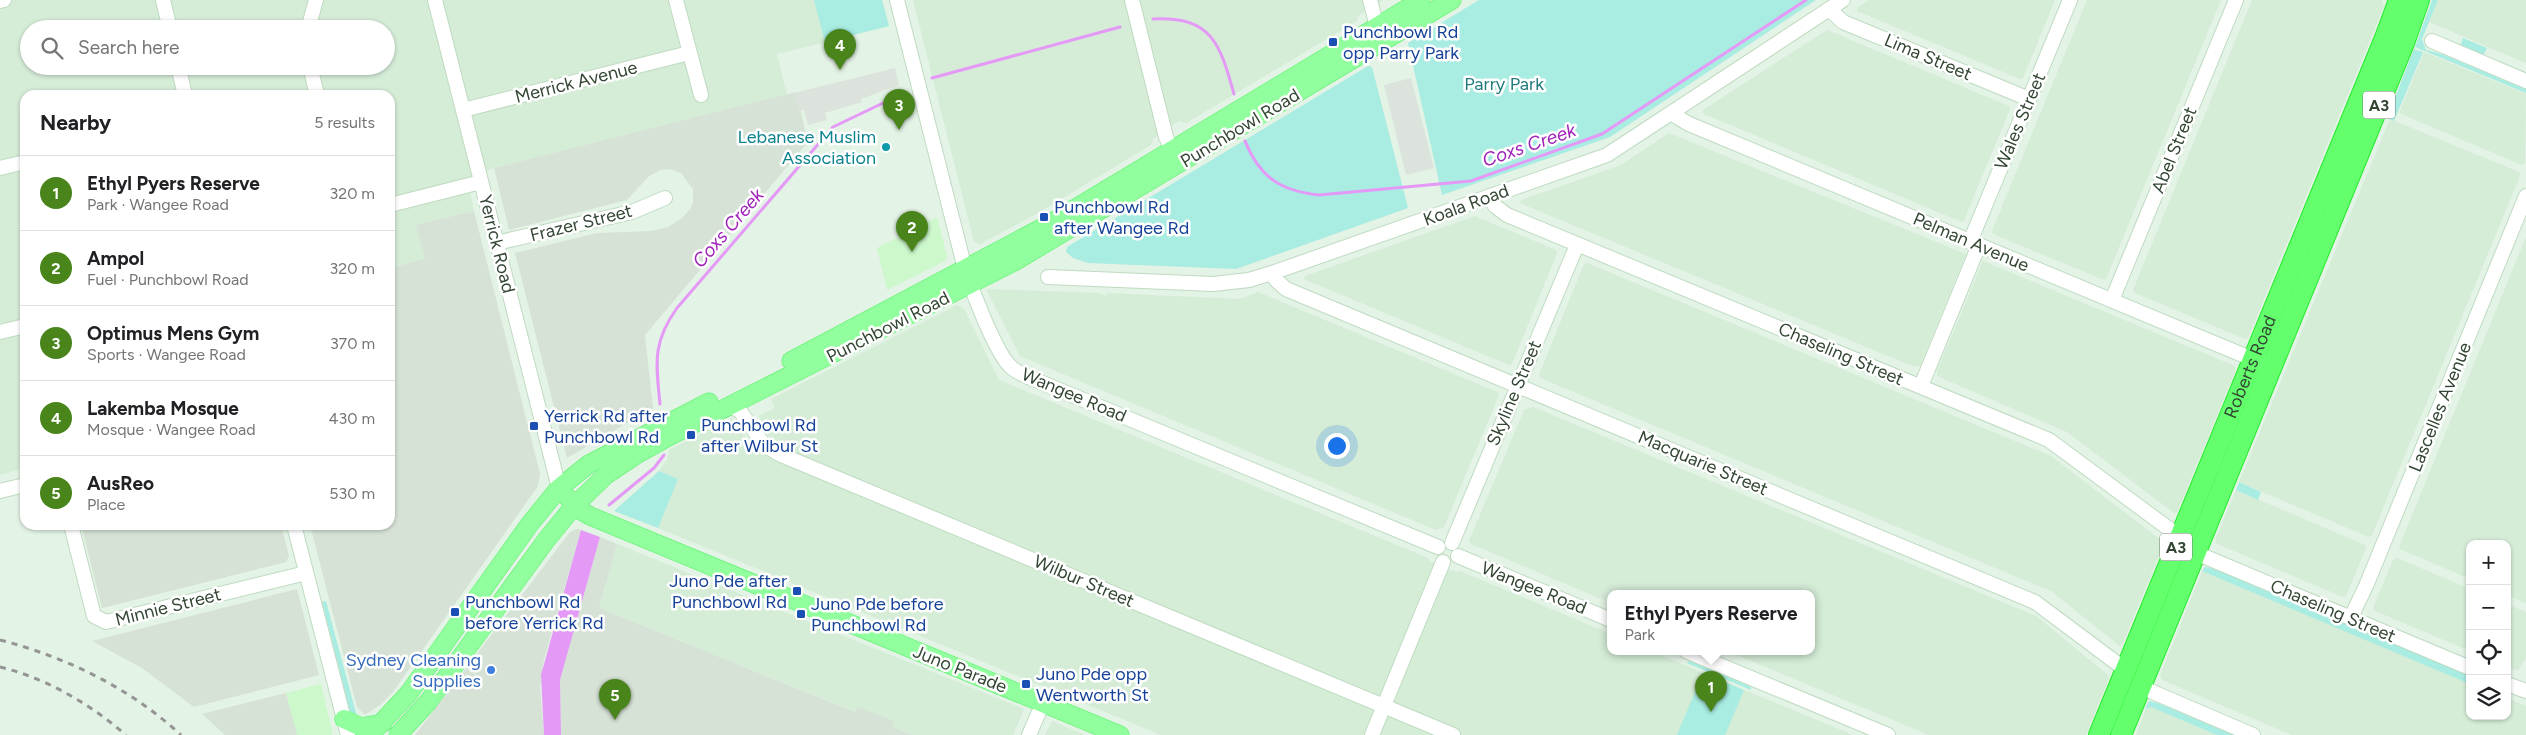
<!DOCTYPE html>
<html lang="en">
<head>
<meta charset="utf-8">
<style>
	body { margin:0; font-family:Figtree,sans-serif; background:#f6f6f6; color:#202124 }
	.controls { position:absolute; right:15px; bottom:15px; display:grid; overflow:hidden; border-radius:10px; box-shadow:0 1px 4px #0004 }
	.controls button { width:45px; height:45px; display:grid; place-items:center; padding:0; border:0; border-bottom:1px solid #e0e0e0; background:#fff; color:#202124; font:25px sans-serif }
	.you { position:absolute; left:1336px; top:445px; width:18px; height:18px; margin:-12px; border:4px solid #fff; border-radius:50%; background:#1a73e8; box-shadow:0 0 0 8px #1a73e833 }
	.badge { display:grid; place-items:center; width:32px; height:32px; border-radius:50%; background:#49851b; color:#fff; font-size:16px; font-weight:700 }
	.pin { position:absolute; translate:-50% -41px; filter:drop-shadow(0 1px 2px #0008) }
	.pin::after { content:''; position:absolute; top:26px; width:18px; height:15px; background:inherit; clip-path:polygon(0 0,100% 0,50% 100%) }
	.popup { position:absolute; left:1607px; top:590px; width:208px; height:65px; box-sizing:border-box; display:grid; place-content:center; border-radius:10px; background:#fff; filter:drop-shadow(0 1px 4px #0005); font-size:16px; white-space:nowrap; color:#757577 }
	.popup b { font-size:19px; color:#202124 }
	.popup::after { content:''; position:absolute; left:50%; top:100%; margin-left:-10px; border:10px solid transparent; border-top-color:#fff }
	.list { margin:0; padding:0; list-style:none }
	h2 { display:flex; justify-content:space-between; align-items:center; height:65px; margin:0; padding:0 20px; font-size:21px }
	h2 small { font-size:16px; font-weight:400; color:#757577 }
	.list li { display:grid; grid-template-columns:32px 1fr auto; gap:15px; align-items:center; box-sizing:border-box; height:75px; padding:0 20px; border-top:1px solid #e0e0e0 }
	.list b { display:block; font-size:19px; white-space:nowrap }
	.list p { margin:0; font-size:16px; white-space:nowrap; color:#757577 }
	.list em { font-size:16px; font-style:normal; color:#757577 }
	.icon { flex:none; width:28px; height:28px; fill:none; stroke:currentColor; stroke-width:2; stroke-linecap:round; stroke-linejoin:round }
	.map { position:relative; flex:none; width:2526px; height:735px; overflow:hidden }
	.search { position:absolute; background:#fff; box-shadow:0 1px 4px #0004; left:20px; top:20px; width:375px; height:55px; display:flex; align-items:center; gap:12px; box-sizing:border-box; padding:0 18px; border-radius:28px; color:#757577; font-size:19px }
	.panel { position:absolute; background:#fff; box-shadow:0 1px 4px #0004; left:20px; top:90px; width:375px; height:440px; border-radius:15px }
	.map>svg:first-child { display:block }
	.residential { fill:#d5ecd7; fill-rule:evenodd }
	.commercial { fill:#cdf8cc }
	.industrial { fill:#d6e2d6 }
	.green { fill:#a8ece2 }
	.parking { fill:#dce3dc }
	.water { fill:#e599f7 }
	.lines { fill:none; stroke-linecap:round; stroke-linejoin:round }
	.stream { stroke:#e599f7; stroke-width:3 }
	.minor-casing { stroke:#bfdbc1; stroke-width:16 }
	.major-casing { stroke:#56ef65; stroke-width:19 }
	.highway-casing { stroke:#25ec2b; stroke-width:22 }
	.minor { stroke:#fff; stroke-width:14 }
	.major { stroke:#91ff9e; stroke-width:18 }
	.highway { stroke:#63ff6d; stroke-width:20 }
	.rail { stroke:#949494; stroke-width:3; stroke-dasharray:6 6; stroke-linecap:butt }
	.transit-dot { fill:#1a4fb4; stroke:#fff; stroke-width:2 }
	.culture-dot { fill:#0f9aa8; stroke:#fff; stroke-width:2 }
	.shop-dot { fill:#3f7fe0; stroke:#fff; stroke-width:2 }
	.labels { text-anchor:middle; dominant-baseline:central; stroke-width:5; stroke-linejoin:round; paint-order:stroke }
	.shield { fill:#fff; stroke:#707e70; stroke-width:1 }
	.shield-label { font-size:16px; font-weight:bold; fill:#334633 }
	.transit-label { font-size:18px; fill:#164399; stroke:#fff; text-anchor:start }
	.street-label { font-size:18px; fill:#334633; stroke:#fff }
	.park-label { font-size:18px; fill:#217b7d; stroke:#fff }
	.culture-label { font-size:18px; fill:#0d838f; stroke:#fff; text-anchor:end }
	.shop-label { font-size:18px; fill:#366cbe; stroke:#fff; text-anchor:end }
	.water-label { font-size:19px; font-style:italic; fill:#a022bb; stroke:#fff }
</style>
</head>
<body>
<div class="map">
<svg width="2526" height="735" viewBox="0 0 2526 735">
	<rect width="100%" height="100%" fill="#e3f3e5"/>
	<g class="residential">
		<path d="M0 0H882L889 26 777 54 787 95 494 168 467 178 474 211 416 225 425 259 390 268V95H25V468L0 475ZM29 29H386V66H29Z"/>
		<polygon points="913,0 1383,0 1359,15 1357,21 1186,123 1179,121 1153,139 1151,145 1036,214 980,244 974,242"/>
		<polygon points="1869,0 2055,0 2023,78 2020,79 1857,11 1857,8"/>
		<polygon points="2087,0 2221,0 2106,279 2104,280 1993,234 1992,231"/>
		<polygon points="2252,0 2381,0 2384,6 2248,338 2245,339 2135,293 2133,290"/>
		<polygon points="2438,0 2526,0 2526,63 2429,22"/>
		<polygon points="1827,30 2009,106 2010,109 1964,220 1962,222 1704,114 1703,110"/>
		<polygon points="2424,52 2526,94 2525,163 2522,165 2399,113"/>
		<polygon points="2390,119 2519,172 2520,176 2372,535 2369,537 2239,482"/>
		<polygon points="1669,133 1966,254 1920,366 1912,366 1520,203 1521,200 1621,165"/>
		<polygon points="1475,216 1556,250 1557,253 1512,364 1509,365 1304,279 1305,276"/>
		<polygon points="2526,237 2526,603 2507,595 2507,544 2470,544 2470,579 2400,549 2399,547"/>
		<polygon points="1983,261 2235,366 2236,369 2177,513 2174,513 2067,432 1937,376 1937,371"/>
		<polygon points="1587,263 2051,456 2162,541 2164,544 2122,645 2120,646 2051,591 1540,378 1539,375 1584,264"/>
		<polygon points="988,289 1099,293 1106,296 1108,293 1240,299 1258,292 1497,392 1499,395 1444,527 1436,530 1020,356 987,291"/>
		<polygon points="957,305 964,309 999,380 1428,558 1429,561 1456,572 1460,571 1611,634 1611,651 1651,651 1853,735 1161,735 658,528 678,479 659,471 667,460 669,450 730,419 738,421 730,426 733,430 740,427 752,448 769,436 759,416 775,408 771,399"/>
		<polygon points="1533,407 2036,616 2108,675 2109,678 2086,735 1929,735 1727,651 1811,651 1811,593 1611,593 1611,603 1471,544 1469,541 1524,410"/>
		<polygon points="2236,490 2365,545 2366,548 2346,596 2343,597 2217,544 2215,540"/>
		<polygon points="617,544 1024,709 1013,735 911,735 892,727 894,722 858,707 856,712 599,608"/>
		<polygon points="2397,558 2470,589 2470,651 2375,611 2373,608 2393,560"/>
		<polygon points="2206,571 2470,682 2470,716 2507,716 2507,698 2526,706 2526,735 2292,735 2162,680 2160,675 2202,572"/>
		<polygon points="2507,604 2526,612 2526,657 2518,671 2507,667"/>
		<polygon points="2151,707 2217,735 2136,735 2146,709"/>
		<polygon points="1052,721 1085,735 1045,735"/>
	</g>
	<g class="commercial">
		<polygon points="937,217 947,256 945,261 887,290 877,248"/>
		<polygon points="321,684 333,735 297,735 286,693"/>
	</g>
	<g class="industrial">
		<polygon points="796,92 808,142 645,335 653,408 567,458 515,253 597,233 652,231 668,227 682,218 690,209 693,203 693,189 681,173 670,169 660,170 649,176 627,200 509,230 494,168"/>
		<polygon points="474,211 540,474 538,486 393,692 380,705 365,715 357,707 310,525 390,525 390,268 425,259 416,225"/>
		<polygon points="81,525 281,525 289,556 286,562 102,608"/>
		<polygon points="577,529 581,530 544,659 540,687 544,735 415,735 570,532"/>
		<polygon points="600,537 617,544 599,608 855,712 858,707 894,721 892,727 911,735 561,735 560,680"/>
		<polygon points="297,589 319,675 194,707 142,668 92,641"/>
		<polygon points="286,693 297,735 225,735 202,714"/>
	</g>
	<g class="green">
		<polygon points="814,0 882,0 889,26 825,42"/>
		<polygon points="1479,0 1816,0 1610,137 1442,195 1408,43"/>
		<polygon points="2432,0 2438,0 2422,39 2426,50 2442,54 2526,89 2526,93 2415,47"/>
		<polygon points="2463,38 2487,48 2483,56 2460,47"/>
		<polygon points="2414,49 2423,52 2394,121 2387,118"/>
		<polygon points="1368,66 1372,67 1408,208 1236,269 1088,263 1073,258 1066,252 1067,247"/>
		<polygon points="659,471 678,479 658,528 614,511"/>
		<polygon points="2239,482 2261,492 2258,500 2236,490"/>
		<polygon points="2205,567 2212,568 2470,676 2470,684 2202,571"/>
		<polygon points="326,601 356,713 359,721 351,715 322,602"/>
		<polygon points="1689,661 1737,677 1740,682 1751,687 1751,690 1687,663"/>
		<polygon points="1703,673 1744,690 1725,735 1677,735"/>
		<polygon points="2149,701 2158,703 2234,735 2217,735 2151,707 2145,709"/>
	</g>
	<g class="parking">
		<polygon points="895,68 899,85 861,99 862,102 825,113 827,120 808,125 804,110 798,111 794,93"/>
		<polygon points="1411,78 1434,168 1406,175 1384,85"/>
	</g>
	<polygon class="water" points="581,530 600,537 560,680 561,735 544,735 541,675"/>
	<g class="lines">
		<g class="stream">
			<path d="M1153 19C1212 16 1220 44 1234 94"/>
			<polyline points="932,78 1120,27"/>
			<path d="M1245 141C1260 178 1281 191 1319 195L1471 181 1602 134 1806 0"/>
			<path d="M660 404C656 363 652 343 677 308L833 127 904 93"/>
			<polyline points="609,505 654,468 664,455"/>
		</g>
		<g class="minor-casing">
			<g id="minor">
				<polyline points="163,0 170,29"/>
				<polyline points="435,0 559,488"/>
				<polyline points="676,0 701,95"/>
				<path d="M897 0 965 269C972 290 996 355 1012 368 1018 373 1026 376 1033 379L1438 547"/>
				<polyline points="1132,0 1166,137 1172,150"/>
				<polyline points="1370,0 1377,27"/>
				<polyline points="0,1 4,0"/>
				<polyline points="1829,9 1843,22 2029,99"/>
				<polyline points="308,29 316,0"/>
				<polyline points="2432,41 2526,81"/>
				<polyline points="178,66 185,95"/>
				<polyline points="310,66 317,95"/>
				<polyline points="463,110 689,53"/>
				<polyline points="1672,114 1689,124 2262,363"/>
				<polyline points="0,168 25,162"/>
				<polyline points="1490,196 1495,206 1507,215 2049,440 2180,537"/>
				<polyline points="390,205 481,182"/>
				<polyline points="1970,242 2070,0"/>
				<polyline points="496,243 632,212 665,198"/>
				<polyline points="1272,273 1276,280 1286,289 2035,602 2126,670"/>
				<polyline points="1048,277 1213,284 1249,280 1272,273 1607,155 1843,0"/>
				<polyline points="2112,300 2236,0"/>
				<polyline points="0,332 25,326"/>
				<polyline points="1921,386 1979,245"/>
				<polyline points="730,406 740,411 764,445 779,454 1453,735"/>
				<polyline points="0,491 25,485"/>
				<polyline points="71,525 94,616 106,622 306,573"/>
				<polyline points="294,525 348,735"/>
				<polyline points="1452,543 1577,245"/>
				<polyline points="2196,553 2470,668"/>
				<polyline points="1458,556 1611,620"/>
				<polyline points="2351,617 2366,586 2526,196"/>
				<polyline points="1686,651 1888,735"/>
				<polyline points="2507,684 2526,691"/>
				<polyline points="2141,687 2253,735"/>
				<polyline points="1029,735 1043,703"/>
				<polyline points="1372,735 1443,562"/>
			</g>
		</g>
		<g class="major-casing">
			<g id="major">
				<polyline points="791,361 1051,223 1421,0"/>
				<polyline points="568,498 580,510 590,516 1120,735"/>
				<polyline points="344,719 361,727 383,723"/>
				<polyline points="370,735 409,693 529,525 559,488 589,464 709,402"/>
				<polyline points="398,735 428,702 547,539 574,506 606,475 636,455 670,436 1014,262 1452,0"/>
			</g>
		</g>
		<g class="highway-casing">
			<g id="highway">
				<path id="s1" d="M2099 735 2385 38 2399 0"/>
				<polyline points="2121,735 2404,43 2419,0"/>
			</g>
		</g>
		<use href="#minor" class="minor"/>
		<use href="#major" class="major"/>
		<use href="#highway" class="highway"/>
		<g class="rail">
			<path d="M0 640C66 657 130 688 181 735"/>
			<path d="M0 667C46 678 90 704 126 735"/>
		</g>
	</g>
	<g class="transit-dot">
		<rect x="1328" y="37" width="10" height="10" rx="2.5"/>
		<rect x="1039" y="212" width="10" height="10" rx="2.5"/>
		<rect x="529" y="421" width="10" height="10" rx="2.5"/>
		<rect x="686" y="430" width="10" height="10" rx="2.5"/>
		<rect x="792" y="586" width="10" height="10" rx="2.5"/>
		<rect x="450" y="607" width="10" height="10" rx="2.5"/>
		<rect x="796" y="609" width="10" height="10" rx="2.5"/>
		<rect x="1021" y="679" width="10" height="10" rx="2.5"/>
	</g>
	<circle class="culture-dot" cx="886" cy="147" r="5"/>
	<circle class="shop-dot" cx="491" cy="670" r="5"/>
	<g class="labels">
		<g class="shield">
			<rect x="2363" y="91.5" width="32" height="27" rx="4"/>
			<rect x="2160" y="533.5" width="32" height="27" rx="4"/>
		</g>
		<g class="shield-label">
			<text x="2379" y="105">A3</text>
			<text x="2176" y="547">A3</text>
		</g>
		<g class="transit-label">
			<text x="1343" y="32">Punchbowl Rd<tspan x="1343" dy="21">opp Parry Park</tspan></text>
			<text x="1054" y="207">Punchbowl Rd<tspan x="1054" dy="21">after Wangee Rd</tspan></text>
			<text x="544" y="416">Yerrick Rd after<tspan x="544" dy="21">Punchbowl Rd</tspan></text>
			<text x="701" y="425">Punchbowl Rd<tspan x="701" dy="21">after Wilbur St</tspan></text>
			<text x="787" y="581" text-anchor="end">Juno Pde after<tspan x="787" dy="21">Punchbowl Rd</tspan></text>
			<text x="465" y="602">Punchbowl Rd<tspan x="465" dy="21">before Yerrick Rd</tspan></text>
			<text x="811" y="604">Juno Pde before<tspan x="811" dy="21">Punchbowl Rd</tspan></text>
			<text x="1036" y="674">Juno Pde opp<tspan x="1036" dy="21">Wentworth St</tspan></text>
		</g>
		<g class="street-label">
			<text transform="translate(1928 57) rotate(23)">Lima Street</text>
			<text transform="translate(576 82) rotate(-14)">Merrick Avenue</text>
			<text transform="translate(2020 121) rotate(-67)">Wales Street</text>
			<text transform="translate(1240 128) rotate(-31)">Punchbowl Road</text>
			<text transform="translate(2174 150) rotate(-68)">Abel Street</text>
			<text transform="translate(1466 205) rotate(-20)">Koala Road</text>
			<text transform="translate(581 223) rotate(-14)">Frazer Street</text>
			<text transform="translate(1971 242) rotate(23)">Pelman Avenue</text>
			<text transform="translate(497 244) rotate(76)">Yerrick Road</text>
			<text transform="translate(888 327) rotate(-27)">Punchbowl Road</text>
			<text transform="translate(1841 354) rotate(23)">Chaseling Street</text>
			<text stroke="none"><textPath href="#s1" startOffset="398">Roberts Road</textPath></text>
			<text transform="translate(1514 393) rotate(-67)">Skyline Street</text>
			<text transform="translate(1074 395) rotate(23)">Wangee Road</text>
			<text transform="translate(2440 407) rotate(-68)">Lascelles Avenue</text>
			<text transform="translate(1703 463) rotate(23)">Macquarie Street</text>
			<text transform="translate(1084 581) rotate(23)">Wilbur Street</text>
			<text transform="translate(1534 588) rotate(22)">Wangee Road</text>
			<text transform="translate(168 607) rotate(-14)">Minnie Street</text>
			<text transform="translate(2333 611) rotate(23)">Chaseling Street</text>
			<text transform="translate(960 669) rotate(22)">Juno Parade</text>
		</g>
		<g class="park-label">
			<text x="1504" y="84">Parry Park</text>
		</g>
		<g class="culture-label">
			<text x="876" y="137">Lebanese Muslim<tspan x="876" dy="21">Association</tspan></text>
		</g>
		<g class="shop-label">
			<text x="481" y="660">Sydney Cleaning<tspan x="481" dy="21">Supplies</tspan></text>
		</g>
		<g class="water-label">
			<text transform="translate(1529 145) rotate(-19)">Coxs Creek</text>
			<text transform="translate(728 228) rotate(-49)">Coxs Creek</text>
		</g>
	</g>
</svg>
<div class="controls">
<button>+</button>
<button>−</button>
<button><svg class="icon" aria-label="locate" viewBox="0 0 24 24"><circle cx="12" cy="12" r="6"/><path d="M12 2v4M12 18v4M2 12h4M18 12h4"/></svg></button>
<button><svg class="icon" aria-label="layers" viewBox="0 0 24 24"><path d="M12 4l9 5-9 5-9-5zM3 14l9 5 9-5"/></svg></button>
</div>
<div class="you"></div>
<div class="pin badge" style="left:1711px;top:712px">1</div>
<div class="popup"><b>Ethyl Pyers Reserve</b>Park</div>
<div class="pin badge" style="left:912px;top:252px">2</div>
<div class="pin badge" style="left:899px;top:130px">3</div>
<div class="pin badge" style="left:840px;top:70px">4</div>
<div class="pin badge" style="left:615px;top:720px">5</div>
<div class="search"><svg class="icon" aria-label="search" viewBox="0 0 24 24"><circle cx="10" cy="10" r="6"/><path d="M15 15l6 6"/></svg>Search here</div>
<section class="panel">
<h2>Nearby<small>5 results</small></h2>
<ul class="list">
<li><span class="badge">1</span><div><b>Ethyl Pyers Reserve</b><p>Park · Wangee Road</p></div><em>320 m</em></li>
<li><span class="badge">2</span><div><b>Ampol</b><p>Fuel · Punchbowl Road</p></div><em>320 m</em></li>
<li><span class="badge">3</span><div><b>Optimus Mens Gym</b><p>Sports · Wangee Road</p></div><em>370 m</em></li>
<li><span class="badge">4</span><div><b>Lakemba Mosque</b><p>Mosque · Wangee Road</p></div><em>430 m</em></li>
<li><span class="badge">5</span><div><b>AusReo</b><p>Place</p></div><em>530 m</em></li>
</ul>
</section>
</div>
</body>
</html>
